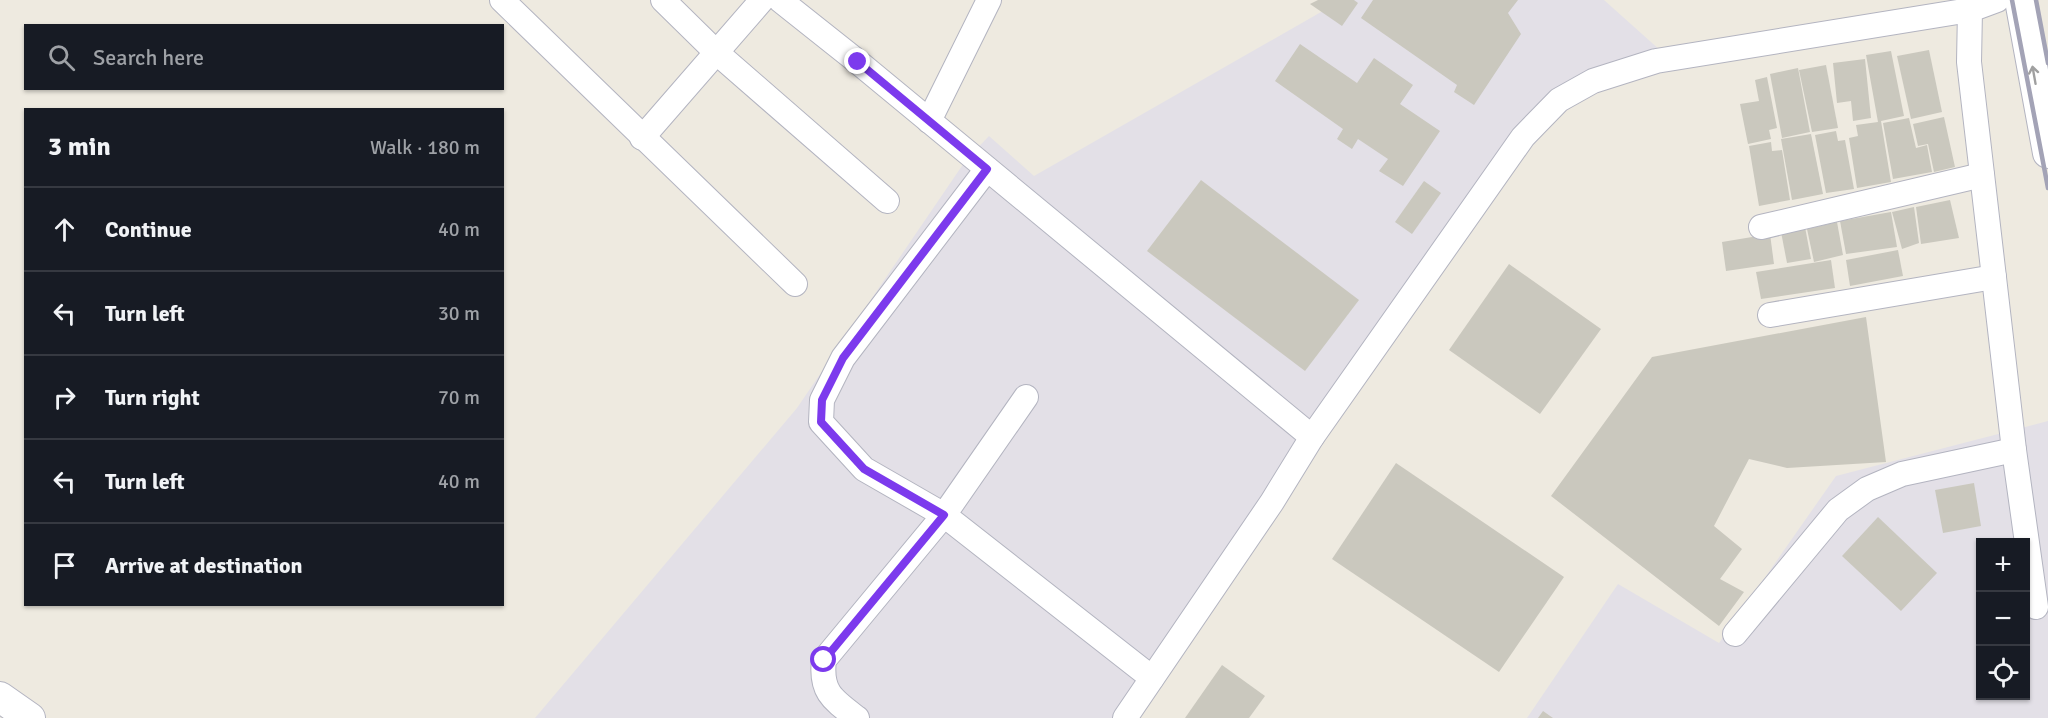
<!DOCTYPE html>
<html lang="en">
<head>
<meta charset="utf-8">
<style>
	body { margin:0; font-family:Signika,sans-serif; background:#242831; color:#f1f3f6 }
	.controls { position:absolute; right:18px; bottom:18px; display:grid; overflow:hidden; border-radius:0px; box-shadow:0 2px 4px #0004 }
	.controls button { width:54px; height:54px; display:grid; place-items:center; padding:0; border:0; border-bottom:2px solid #363941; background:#171b24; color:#f1f3f6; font:30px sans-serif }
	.stop { position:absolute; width:18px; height:18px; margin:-14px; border:4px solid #7c3aed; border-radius:50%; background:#fff }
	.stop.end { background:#7c3aed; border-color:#fff; box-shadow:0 2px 6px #0008 }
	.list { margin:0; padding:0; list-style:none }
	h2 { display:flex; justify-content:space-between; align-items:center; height:78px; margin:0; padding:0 24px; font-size:26px }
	h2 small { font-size:20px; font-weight:400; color:#9ea1a6 }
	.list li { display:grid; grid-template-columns:39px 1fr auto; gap:18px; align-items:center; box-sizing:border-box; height:84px; padding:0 24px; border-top:2px solid #363941 }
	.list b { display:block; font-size:22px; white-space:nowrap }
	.list em { font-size:20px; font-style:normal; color:#9ea1a6 }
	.icon { flex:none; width:33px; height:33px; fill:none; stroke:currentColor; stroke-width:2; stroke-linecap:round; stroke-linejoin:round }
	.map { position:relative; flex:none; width:2048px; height:718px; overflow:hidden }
	.search { position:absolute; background:#171b24; box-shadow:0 2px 4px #0004; left:24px; top:24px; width:480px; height:66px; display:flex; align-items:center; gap:15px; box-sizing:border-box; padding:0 21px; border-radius:0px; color:#9ea1a6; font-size:22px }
	.panel { position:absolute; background:#171b24; box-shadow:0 2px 4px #0004; left:24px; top:108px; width:480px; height:498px; border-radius:0px }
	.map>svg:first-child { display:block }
	.industrial { fill:#e3e0e7; fill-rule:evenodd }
	.building { fill:#cac8be }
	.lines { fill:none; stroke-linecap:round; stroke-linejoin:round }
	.minor-casing { stroke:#b3b4c0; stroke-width:26 }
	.tertiary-casing { stroke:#b3b4c0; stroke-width:32 }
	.minor { stroke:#fff; stroke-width:24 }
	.tertiary { stroke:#fff; stroke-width:30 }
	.rail { stroke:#a3a3b6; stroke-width:4.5 }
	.oneway { stroke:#a0a0a0 }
	.route { stroke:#7c3aed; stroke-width:8 }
</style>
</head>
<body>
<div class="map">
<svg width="2048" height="718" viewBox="0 0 2048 718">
	<rect width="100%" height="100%" fill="#eeeae0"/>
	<g class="industrial">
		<polygon points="1342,0 1604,0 1661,51 1556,91 1114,718 535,718 797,408 966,160 989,136 1034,176"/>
		<path d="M2048 421V718H1527L1618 584 1719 643 1836 476ZM1980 542H2026V696H1980Z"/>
	</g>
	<g class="building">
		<polygon points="1318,0 1354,0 1358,3 1342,26 1310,4"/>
		<polygon points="1373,0 1518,0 1508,13 1521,34 1474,105 1454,92 1457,85 1361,18"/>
		<polygon points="1300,44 1357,83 1374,58 1413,85 1400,104 1440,131 1403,186 1379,171 1388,159 1358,139 1352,149 1337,139 1343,129 1275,81"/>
		<polygon points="1929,50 1942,112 1911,119 1897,56"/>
		<polygon points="1891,51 1904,116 1881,121 1891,182 1857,188 1849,138 1858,136 1856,125 1878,122 1866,55"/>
		<polygon points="1865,59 1871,118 1853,121 1851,101 1837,103 1833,63"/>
		<polygon points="1826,65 1838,128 1812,132 1799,70"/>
		<polygon points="1798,68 1810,132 1782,138 1770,74"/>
		<polygon points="1767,77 1777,128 1769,130 1771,139 1748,144 1740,104 1759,101 1755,80"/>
		<polygon points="1944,117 1955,167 1934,172 1928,144 1918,146 1913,124"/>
		<polygon points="1909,118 1916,148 1927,145 1932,172 1893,179 1883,123"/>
		<polygon points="1836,131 1838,141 1845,140 1854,189 1826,193 1815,135"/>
		<polygon points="1811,134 1823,194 1792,200 1781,139"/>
		<polygon points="1771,142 1772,151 1782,150 1790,200 1759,206 1749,146"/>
		<polygon points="1201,180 1359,300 1305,371 1147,251"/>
		<polygon points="1424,181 1441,193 1412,234 1395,222"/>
		<polygon points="1950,200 1959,238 1921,244 1916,207"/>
		<polygon points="1914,207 1919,243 1902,249 1892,212"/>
		<polygon points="1891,212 1897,247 1846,254 1840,221"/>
		<polygon points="1837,222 1843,255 1814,262 1807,229"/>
		<polygon points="1805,227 1811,259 1787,263 1781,232"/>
		<polygon points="1770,234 1774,264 1726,271 1722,242"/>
		<polygon points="1898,250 1903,276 1850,286 1846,260"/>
		<polygon points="1831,260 1835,288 1761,299 1756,272"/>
		<polygon points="1509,264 1601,329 1540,414 1449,350"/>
		<polygon points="1866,317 1886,462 1787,468 1749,459 1714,526 1742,549 1720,579 1744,592 1719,626 1551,496 1652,357"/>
		<polygon points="1396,463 1564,577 1499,672 1332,559"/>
		<polygon points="1974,483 1981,526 1943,533 1935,490"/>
		<polygon points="1878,517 1937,573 1901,611 1842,556"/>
		<polygon points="1222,665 1265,696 1249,718 1185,718"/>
		<polygon points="1543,711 1553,718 1538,718"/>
	</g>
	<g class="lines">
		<g class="minor-casing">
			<g id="minor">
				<polyline points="502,0 795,284"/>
				<polyline points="663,0 717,53 887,201"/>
				<polyline points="780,0 858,62 1312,437"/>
				<polyline points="1997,0 1970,10 1969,62 2014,450"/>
				<polyline points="929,121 989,0"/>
				<polyline points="642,138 762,0"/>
				<polyline points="987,169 843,358 822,400 821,422 864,469 944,515 1152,678"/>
				<polyline points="1761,227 1982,175"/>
				<polyline points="1770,315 1994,277"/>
				<polyline points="1735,634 1838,510 1867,489 1902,474 2014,450 2036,607"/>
				<path d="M857 718C833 700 820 692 824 660L944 515 1026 397"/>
				<polyline points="1125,718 1272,502 1312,437 1523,137 1559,100 1593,81 1656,61 1970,10"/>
			</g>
		</g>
		<g class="tertiary-casing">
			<g id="tertiary">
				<polyline points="2020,0 2048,153"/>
				<polyline points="0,697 30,718"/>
			</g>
		</g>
		<use href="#minor" class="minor"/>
		<use href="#tertiary" class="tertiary"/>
		<g class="rail">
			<polyline points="2012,0 2048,188"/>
			<polyline points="2036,0 2048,63"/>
		</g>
	</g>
	<defs><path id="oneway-shaft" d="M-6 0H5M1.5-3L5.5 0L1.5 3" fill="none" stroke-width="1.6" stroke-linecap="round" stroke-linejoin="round" transform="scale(1.5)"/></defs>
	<use class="oneway" href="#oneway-shaft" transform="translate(2034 75) rotate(-100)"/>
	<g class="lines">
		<polyline class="route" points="824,660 944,515 864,469 821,422 822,400 843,358 987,169 858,62"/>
	</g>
</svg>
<div class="controls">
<button>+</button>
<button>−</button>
<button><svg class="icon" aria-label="locate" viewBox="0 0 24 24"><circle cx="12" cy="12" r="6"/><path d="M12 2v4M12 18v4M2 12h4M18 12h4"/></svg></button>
</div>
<div class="stop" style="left:824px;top:660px"></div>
<div class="stop end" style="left:858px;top:62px"></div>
<div class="search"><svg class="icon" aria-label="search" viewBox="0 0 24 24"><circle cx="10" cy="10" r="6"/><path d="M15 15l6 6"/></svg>Search here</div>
<section class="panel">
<h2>3 min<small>Walk · 180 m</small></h2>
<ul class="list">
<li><svg class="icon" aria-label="ahead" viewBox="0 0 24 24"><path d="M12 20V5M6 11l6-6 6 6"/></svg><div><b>Continue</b></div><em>40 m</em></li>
<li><svg class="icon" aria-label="left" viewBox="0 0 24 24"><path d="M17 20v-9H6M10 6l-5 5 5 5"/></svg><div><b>Turn left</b></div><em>30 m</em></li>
<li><svg class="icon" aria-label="right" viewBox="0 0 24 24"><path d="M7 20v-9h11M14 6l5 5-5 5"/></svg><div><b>Turn right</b></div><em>70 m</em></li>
<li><svg class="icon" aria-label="left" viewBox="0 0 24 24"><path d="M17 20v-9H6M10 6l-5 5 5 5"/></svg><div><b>Turn left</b></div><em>40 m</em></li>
<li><svg class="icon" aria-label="arrive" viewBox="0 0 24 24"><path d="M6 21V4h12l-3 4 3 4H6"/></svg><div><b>Arrive at destination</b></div></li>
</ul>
</section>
</div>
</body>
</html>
